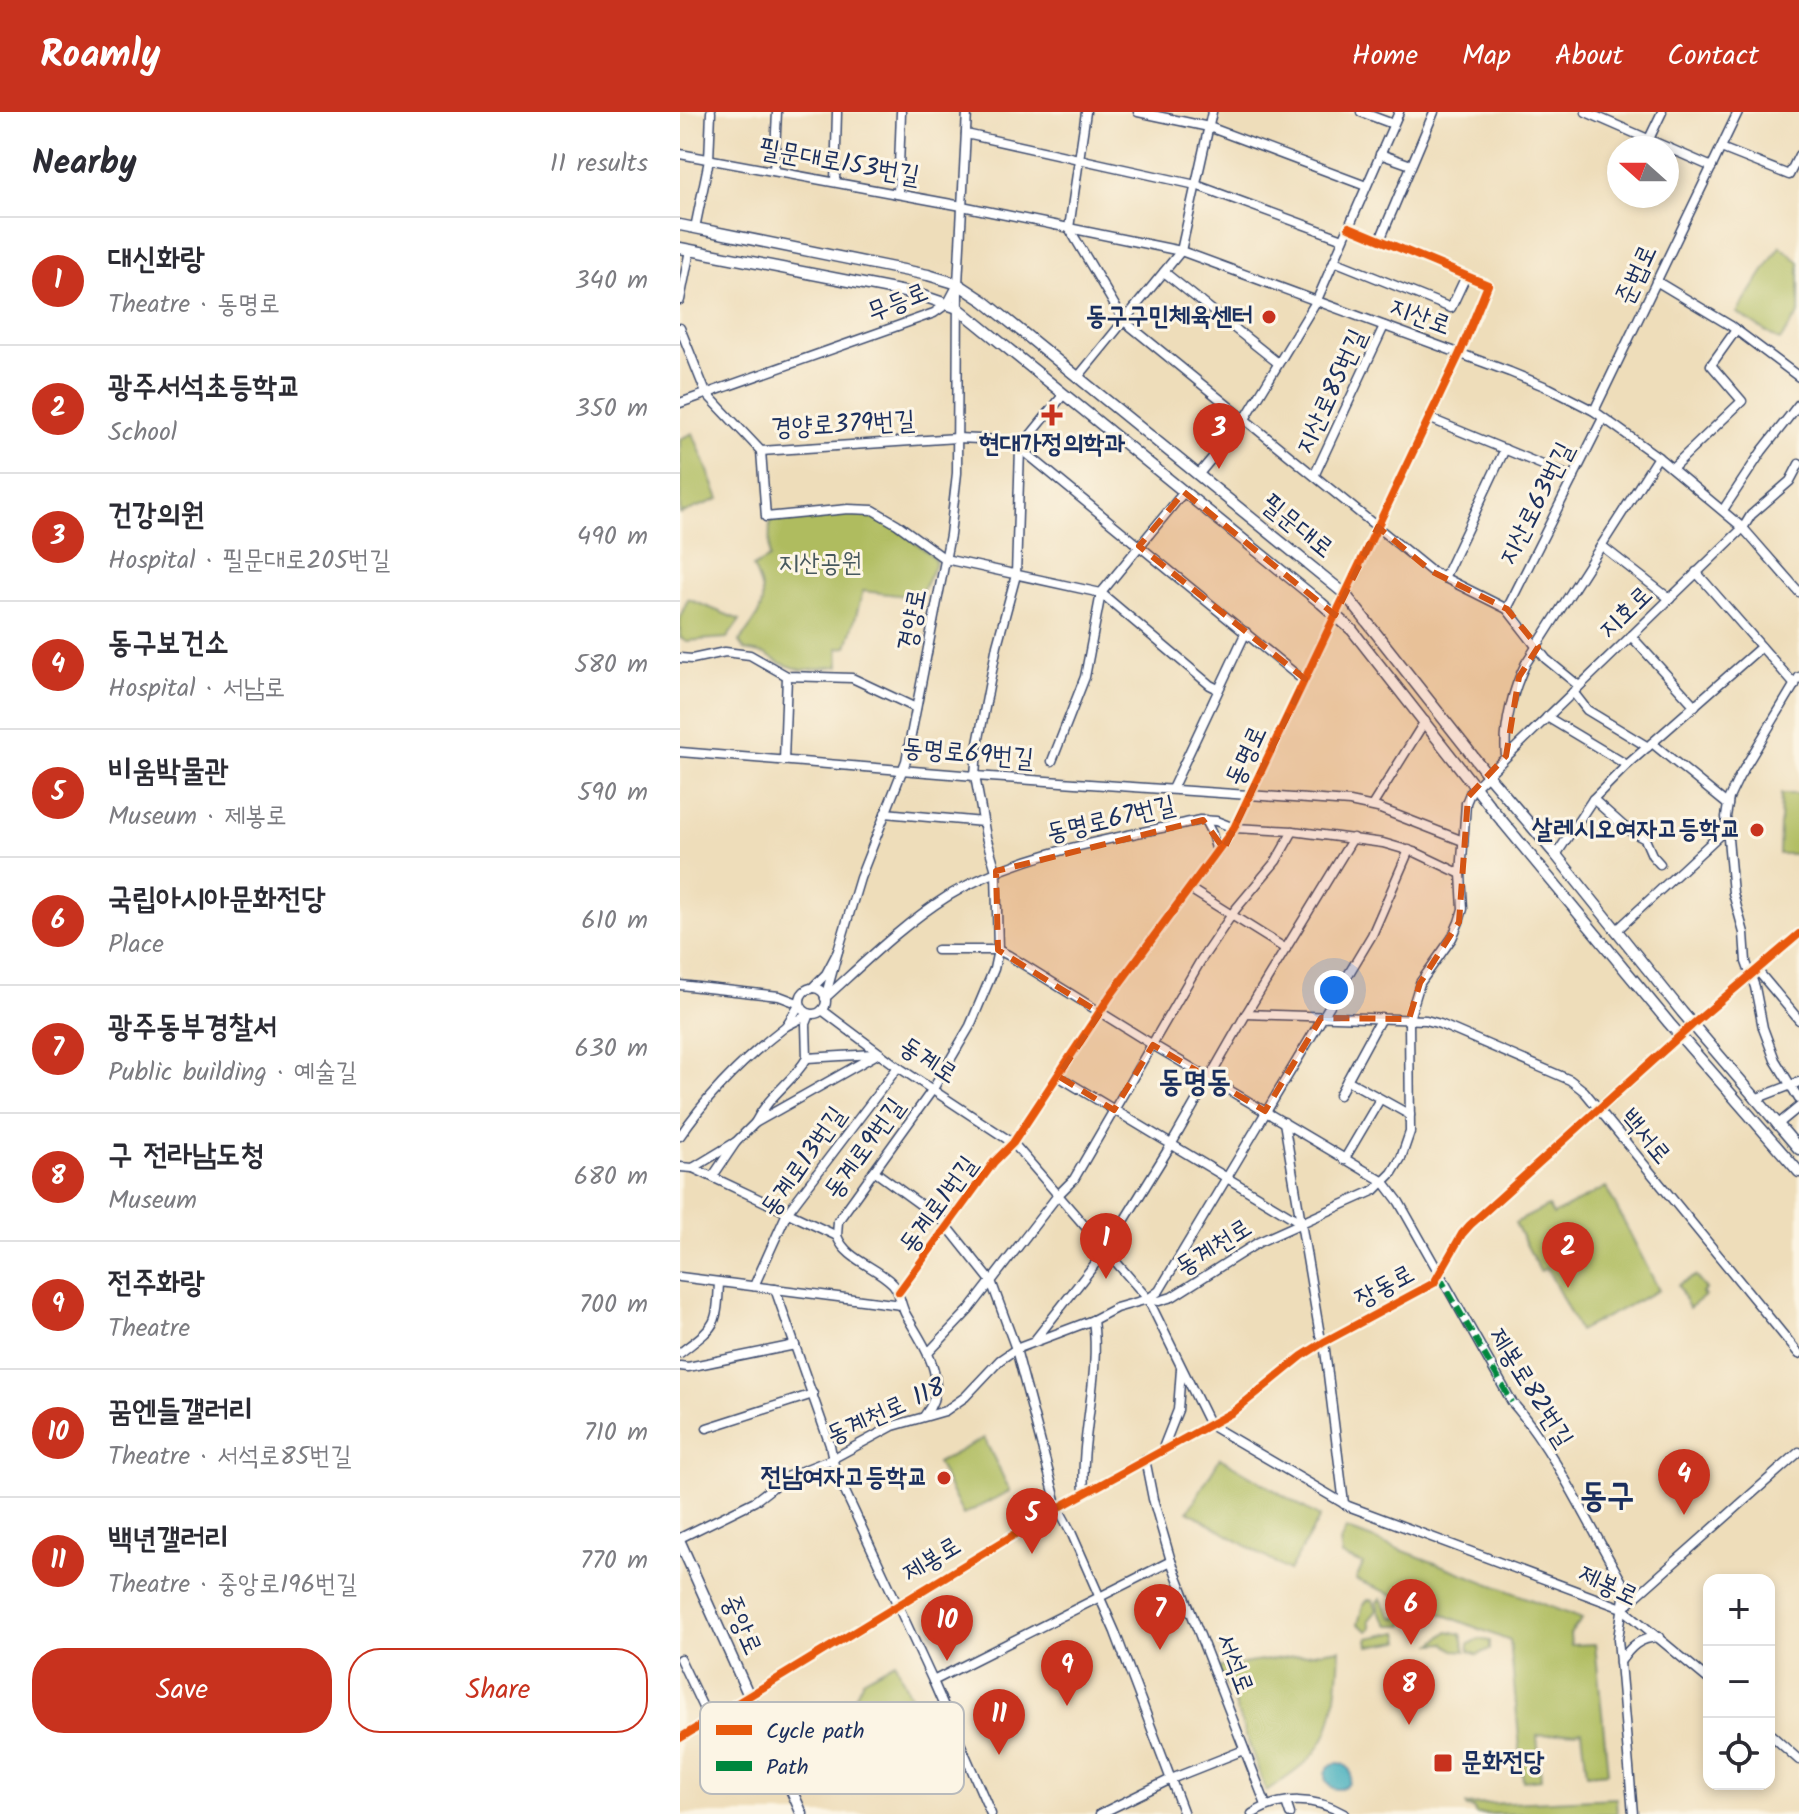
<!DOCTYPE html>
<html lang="en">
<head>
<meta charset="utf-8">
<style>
	body { margin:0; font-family:Kalam,"Poor Story",sans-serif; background:#f7f7f7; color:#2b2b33 }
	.controls { position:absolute; right:24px; bottom:24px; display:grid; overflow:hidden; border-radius:16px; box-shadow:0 4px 12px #0003 }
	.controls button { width:72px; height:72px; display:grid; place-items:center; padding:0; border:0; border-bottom:2px solid #e1e1e2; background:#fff; color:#2b2b33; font:40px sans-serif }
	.compass { position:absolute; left:927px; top:24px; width:72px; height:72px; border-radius:50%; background:#fff; box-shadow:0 4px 12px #0003; rotate:291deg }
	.you { position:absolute; left:654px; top:878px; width:28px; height:28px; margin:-20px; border:6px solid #fff; border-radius:50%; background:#1a73e8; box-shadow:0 0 0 12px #1a73e833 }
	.badge { display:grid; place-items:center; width:52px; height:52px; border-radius:50%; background:#c8321e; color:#fff; font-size:26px; font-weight:700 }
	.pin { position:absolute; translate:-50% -66px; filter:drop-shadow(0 2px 4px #0008) }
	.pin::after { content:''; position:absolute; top:42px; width:28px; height:24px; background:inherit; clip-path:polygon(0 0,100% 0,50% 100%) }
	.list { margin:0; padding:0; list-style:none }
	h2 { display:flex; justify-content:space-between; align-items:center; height:104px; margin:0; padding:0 32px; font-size:34px }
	h2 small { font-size:26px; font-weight:400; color:#7c7c81 }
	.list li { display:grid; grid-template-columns:52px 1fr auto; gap:24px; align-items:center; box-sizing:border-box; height:128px; padding:0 32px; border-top:2px solid #e1e1e2 }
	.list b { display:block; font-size:30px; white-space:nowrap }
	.list p { margin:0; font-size:26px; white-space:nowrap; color:#7c7c81 }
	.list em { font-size:26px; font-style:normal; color:#7c7c81 }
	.actions { display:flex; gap:16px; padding:24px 32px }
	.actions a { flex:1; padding:18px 0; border:2px solid #c8321e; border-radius:32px; text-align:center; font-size:28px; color:#c8321e }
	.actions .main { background:#c8321e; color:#fff }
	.icon { flex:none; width:44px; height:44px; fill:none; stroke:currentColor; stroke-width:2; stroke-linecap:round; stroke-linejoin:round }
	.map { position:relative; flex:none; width:1119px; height:1702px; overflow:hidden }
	header { display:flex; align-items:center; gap:48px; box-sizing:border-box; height:112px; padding:0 40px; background:#c8321e; color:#fff }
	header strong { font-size:38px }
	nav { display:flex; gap:44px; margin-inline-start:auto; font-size:28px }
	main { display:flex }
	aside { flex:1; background:#fff }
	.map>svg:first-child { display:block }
	.green { fill:#afbc5e; stroke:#65765e; stroke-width:2 }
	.water { fill:#3fadbd; stroke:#2d6e8e; stroke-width:2 }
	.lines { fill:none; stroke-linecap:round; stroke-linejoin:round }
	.minor-casing { stroke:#3b496c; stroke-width:11 }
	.major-casing { stroke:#3b496c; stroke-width:13 }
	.minor { stroke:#fff; stroke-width:8 }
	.major { stroke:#fff; stroke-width:10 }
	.quiet { stroke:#00873e; stroke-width:6; stroke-dasharray:12 6; stroke-linecap:butt }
	.cycleway-casing { stroke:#fcf5e5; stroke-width:13 }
	.cycleway { stroke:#e8590c; stroke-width:8 }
	.marked { fill:#d45514; fill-opacity:0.2; stroke:#d45514; stroke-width:6; stroke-dasharray:16 10; stroke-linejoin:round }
	.poi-dot { fill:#c8321e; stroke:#fcf5e5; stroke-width:3 }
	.labels { text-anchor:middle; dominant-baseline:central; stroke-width:6; stroke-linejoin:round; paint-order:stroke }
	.street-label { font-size:26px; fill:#1b2f5e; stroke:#fcf5e5 }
	.poi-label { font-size:26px; font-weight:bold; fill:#1b2f5e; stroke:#fcf5e5; text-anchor:end }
	.park-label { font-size:26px; fill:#47595e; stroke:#fcf5e5 }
	.quarter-label { font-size:30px; font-weight:bold; fill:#1b2f5e; stroke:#fcf5e5 }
	.district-label { font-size:34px; font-weight:bold; fill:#1b2f5e; stroke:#fcf5e5 }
	.key { fill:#fcf5e5; stroke:#b8babc; stroke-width:2 }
	.key-label { font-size:22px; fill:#1b2f5e }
</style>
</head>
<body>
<header>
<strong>Roamly</strong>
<nav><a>Home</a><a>Map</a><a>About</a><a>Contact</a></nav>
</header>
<main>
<aside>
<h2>Nearby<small>11 results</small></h2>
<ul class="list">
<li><span class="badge">1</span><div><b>대신화랑</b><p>Theatre · 동명로</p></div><em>340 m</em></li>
<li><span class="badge">2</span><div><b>광주서석초등학교</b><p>School</p></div><em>350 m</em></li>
<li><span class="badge">3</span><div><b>건강의원</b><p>Hospital · 필문대로205번길</p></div><em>490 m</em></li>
<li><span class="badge">4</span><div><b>동구보건소</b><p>Hospital · 서남로</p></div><em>580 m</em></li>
<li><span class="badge">5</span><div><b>비움박물관</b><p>Museum · 제봉로</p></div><em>590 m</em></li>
<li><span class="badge">6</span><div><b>국립아시아문화전당</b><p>Place</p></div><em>610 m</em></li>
<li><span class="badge">7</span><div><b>광주동부경찰서</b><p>Public building · 예술길</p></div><em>630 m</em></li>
<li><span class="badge">8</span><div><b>구 전라남도청</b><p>Museum</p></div><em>680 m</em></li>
<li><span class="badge">9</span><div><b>전주화랑</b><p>Theatre</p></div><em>700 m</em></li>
<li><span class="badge">10</span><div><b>꿈엔들갤러리</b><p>Theatre · 서석로85번길</p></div><em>710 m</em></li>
<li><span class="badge">11</span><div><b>백년갤러리</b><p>Theatre · 중앙로196번길</p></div><em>770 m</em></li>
</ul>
<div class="actions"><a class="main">Save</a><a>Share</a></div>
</aside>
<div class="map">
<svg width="1119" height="1702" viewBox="0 0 1119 1702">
	<rect width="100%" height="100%" fill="#fcf5e5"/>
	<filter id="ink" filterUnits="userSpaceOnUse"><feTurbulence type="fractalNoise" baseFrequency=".0125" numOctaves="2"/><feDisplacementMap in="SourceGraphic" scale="16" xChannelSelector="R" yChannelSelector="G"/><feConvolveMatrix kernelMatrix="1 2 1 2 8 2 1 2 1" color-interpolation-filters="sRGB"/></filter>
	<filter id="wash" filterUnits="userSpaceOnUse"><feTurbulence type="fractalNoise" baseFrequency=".006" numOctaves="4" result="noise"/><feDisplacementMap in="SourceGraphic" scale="32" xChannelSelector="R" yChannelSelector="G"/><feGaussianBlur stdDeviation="1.8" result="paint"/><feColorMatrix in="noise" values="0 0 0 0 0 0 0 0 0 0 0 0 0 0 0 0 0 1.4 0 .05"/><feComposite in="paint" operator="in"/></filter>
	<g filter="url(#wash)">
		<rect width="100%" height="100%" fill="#eeddba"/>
		<g class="green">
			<polygon points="1100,134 1119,150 1119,201 1100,229 1057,201"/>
			<polygon points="13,321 39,387 0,402 0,327"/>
			<path d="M173 400C209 404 225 422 252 444L256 450 242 480 226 484 183 479 167 535 158 536 159 554 122 558 100 551 85 542 65 538 59 530C81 501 91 490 73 455L89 446 90 408Z"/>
			<polygon points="8,487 60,508 47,526 6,529 0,526 0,505"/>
			<polygon points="1101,682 1119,682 1119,742 1099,742"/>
			<polygon points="926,1075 979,1178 899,1219 867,1156 860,1159 835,1111 868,1094 873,1103"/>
			<polygon points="1015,1164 1026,1177 1022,1181 1025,1184 1009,1196 998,1173"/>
			<polygon points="304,1326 330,1379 283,1403 257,1351"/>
			<polygon points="540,1346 640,1405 609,1459 508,1399"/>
			<polygon points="666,1417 902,1507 890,1522 891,1533 915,1532 928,1660 907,1662 902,1619 857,1624 861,1667 843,1669 830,1529 676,1468 683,1452 662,1444 660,1430"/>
			<polygon points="701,1487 712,1505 718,1506 728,1500 734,1505 723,1513 709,1513 700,1502 697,1490"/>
			<polygon points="688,1488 693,1488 697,1498 689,1508 691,1516 688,1519 678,1512 683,1493"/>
			<polygon points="768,1519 781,1522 786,1539 774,1538 765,1531 753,1532"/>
			<polygon points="719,1520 721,1529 689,1534 688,1526"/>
			<polygon points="799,1527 810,1529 810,1537 797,1543 789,1539 789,1532"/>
			<path d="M660 1537C659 1564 655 1613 639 1635 627 1654 604 1667 586 1680L549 1576 536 1556Z"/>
			<polygon points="215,1550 235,1595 224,1599 232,1622 182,1641 167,1601 183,1568"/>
			<polygon points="936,1686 937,1702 796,1702 793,1696 786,1695 786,1693"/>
		</g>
		<circle class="water" cx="658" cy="1664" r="13"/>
	</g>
	<g filter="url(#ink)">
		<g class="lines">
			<g class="minor-casing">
				<g id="minor">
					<polyline points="406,0 389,116 444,209 751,459 827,497 866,547 899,574"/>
					<polyline points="458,0 529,15 686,74"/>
					<polyline points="681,0 713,12"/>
					<polyline points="906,0 1032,55"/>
					<polyline points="286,22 516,73 663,127"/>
					<polyline points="969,27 982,0"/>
					<polyline points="1041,36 1109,63 1119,43"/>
					<polyline points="0,42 282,94 501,139 830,260 869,276 914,299 978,345 1063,416 1119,480"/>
					<polyline points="700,42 731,53"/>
					<polyline points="94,59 97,0"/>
					<polyline points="155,70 157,0"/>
					<polyline points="218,82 221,0"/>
					<polyline points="15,116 29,48 31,0"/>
					<polyline points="700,128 754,0"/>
					<polyline points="654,149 771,196 786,164"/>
					<polyline points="484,160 598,251"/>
					<polyline points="976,169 1051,214 1119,265"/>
					<polyline points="0,188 10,138"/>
					<polyline points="0,216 26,281 81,339"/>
					<polyline points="398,265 501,139 532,0"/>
					<polyline points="0,291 254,201 268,191 276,176"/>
					<polyline points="914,299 1058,0"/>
					<polyline points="751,307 894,366"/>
					<polyline points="340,336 624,569"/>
					<polyline points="81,339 86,405 168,397 193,398 217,412 265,447 421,481 530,573 538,577"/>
					<polyline points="81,339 277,326 344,329"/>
					<polyline points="992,356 1062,289 1031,253 1056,218"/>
					<polyline points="635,362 704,214"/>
					<polyline points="518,363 565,307 637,188 719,0"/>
					<polyline points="1043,398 1082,339 1119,292"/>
					<polyline points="922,434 990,487"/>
					<polyline points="1016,460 1115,573"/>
					<polyline points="764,466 825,337"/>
					<polyline points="827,497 923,306"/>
					<polyline points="951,524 1015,594"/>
					<polyline points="0,546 12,547 45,540 70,543 107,564 172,566 236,596"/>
					<polyline points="1119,565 1059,665 1049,686 1046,705 1053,781 1064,821 1066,850 1075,875 1083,916 1095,948 1119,987"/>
					<polyline points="893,580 907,598 968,635"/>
					<polyline points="867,605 947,653"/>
					<polyline points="972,631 1048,693"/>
					<polyline points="0,640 295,664 670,690 698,696 783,729"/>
					<path d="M826 644C823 615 833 577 846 551L978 345"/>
					<polyline points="104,649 107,564"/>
					<polyline points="372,649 405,565 421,481 504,380"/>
					<polyline points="492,677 566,520"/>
					<polyline points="913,687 948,718 965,727 972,743 980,752"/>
					<polyline points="692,694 745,609"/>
					<polyline points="205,701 303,710"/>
					<polyline points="525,708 532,722 537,740"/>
					<polyline points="876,743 913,687 947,653 1081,535"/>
					<polyline points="510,777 606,837"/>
					<polyline points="936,819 1046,717"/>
					<path d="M257 838H318L328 843 473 933 704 1070 719 1090 832 1290C875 1339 909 1413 942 1470L944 1485 938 1527 953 1702"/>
					<polyline points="158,839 180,766 226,649 270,423 277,361 278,172 287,0"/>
					<polyline points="1077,858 1119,908"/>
					<polyline points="0,873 99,884 120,892 106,914 130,902"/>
					<circle cx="133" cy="889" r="13"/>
					<polyline points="131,877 146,862 158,839 145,886"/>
					<path d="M145 886C185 850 222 813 268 784 340 740 437 726 520 708L536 709 554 716 613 719 703 731 737 741 781 762"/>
					<polyline points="142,898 218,955 333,1031 468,1187 530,1313 668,1394 942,1496 1029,1568"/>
					<polyline points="566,902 746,908 760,912 890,968 904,979 1119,1242"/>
					<polyline points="127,946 194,942"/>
					<polyline points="127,946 126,912 130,902"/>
					<polyline points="378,964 620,1110"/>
					<polyline points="667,968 730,1003"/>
					<polyline points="659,983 701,906"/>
					<polyline points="1075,987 1119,970"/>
					<polyline points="604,1010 640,1223 644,1230 664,1392"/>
					<path d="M75 1011C90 981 112 971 127 946"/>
					<polyline points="1097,1013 1119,995"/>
					<path d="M0 1024C29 981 66 945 106 914"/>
					<polyline points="664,1048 700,987"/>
					<polyline points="0,1055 13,1056 56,1030"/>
					<path d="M13 1056 157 1124C166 1148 196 1154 213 1172 220 1180 220 1191 225 1201 242 1232 272 1268 245 1303"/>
					<polyline points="194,1059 263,1109 311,1169 336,1237 378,1396 391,1420 435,1520 504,1702"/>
					<polyline points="33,1064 56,1030 75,1011 199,941"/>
					<polyline points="157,1124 158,1109 253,977 290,914 314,857 318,838 316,759 306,725 295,664 297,637 317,533 336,463 340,336 384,282"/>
					<polyline points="0,1165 221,1193"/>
					<polyline points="74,1174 107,1101 218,955"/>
					<polyline points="95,1177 150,1333 155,1358 253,1569 311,1702"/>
					<polyline points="219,1180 314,1050 333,1031 430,884 554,716 780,241 808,173 669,115"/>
					<polyline points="468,1187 479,1189 492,1185 579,1130 695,1078 712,1061 721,1046 730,1020 729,907 740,871 772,826 779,810 783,797 781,762 786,691 791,679 1063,416 1071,403 1110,369 1119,352"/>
					<polyline points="355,1228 426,1138 491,1033 566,902 673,726"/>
					<polyline points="249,1240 289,1198 378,1083 394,1067 521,848 555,798 596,749 613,719"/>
					<path d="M0 1241C36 1213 37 1216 39 1170"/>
					<polyline points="0,1254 8,1255 115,1233"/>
					<polyline points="27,1316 133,1282"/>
					<polyline points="483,1336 498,1298 501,1257"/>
					<polyline points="465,1347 473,1387 491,1449 586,1693"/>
					<path d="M404 1381C400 1323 421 1265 413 1208"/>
					<polyline points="0,1426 75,1389 106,1365 152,1347 213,1314 265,1299 285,1285 320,1248 336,1237 413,1208 436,1196 468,1187 479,1179 692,823 729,738"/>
					<polyline points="943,1496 1119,1340"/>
					<polyline points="0,1547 29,1608"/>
					<path d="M940 1550C951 1534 959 1526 979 1525"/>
					<polyline points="253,1569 491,1449"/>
					<polyline points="1089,1621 1119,1648"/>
					<polyline points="0,1626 378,1396 553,1300 622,1244 644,1230 754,1171 782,1122 790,1113 1012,913 1119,822"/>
					<polyline points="606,1690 610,1702"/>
					<polyline points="420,1702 491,1667 564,1638"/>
					<path d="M572 1702C600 1684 636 1685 664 1702"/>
				</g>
			</g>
			<g class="major-casing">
				<g id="major">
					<polyline points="0,113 248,163 278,172 304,189 665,482 807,662 876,743 1002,900 1119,1037"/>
					<polyline points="0,136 240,183 278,196 641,491 672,518 813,698 989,911 1119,1060"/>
					<polyline points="0,1430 122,1702"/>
				</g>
			</g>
			<use href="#minor" class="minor"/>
			<use href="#major" class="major"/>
			<polyline class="quiet" points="759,1164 832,1290"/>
			<g class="cycleway-casing">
				<g id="cycleway">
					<polyline points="219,1180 314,1050 333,1031 430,884 554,716 780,241 808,173 669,115"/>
					<polyline points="0,1626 378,1396 553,1300 622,1244 644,1230 754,1171 782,1122 790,1113 1012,913 1119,822"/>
				</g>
			</g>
			<use href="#cycleway" class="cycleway"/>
		</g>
	</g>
	<path class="marked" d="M504 380 655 503 698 415 751 459 827 497 858 535 839 565 826 644 788 685 779 810 740 871 729 907 641 906 585 999 473 933 434 998 378 964 420 901 318 838 316 759 523 708 544 737 625 567 459 434Z"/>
	<g class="poi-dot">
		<circle cx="589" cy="205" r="8"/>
		<path d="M368 291h8v8h8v8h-8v8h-8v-8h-8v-8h8z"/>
		<circle cx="1077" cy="718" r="8"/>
		<circle cx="264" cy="1366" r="8"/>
		<rect x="753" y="1641" width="20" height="20" rx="4"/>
	</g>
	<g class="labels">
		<g class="street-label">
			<text transform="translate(159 51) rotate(10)">필문대로153번길</text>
			<text transform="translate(957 163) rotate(-65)">준법로</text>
			<text transform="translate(218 191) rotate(-22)">무등로</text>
			<text transform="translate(740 205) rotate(20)">지산로</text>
			<text transform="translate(652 280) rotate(-65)">지산로85번길</text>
			<text transform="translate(163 313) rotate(-3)">경양로379번길</text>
			<text transform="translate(857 392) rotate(-63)">지산로63번길</text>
			<text transform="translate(617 415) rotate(39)">필문대로</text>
			<text transform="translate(946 501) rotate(-44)">지호로</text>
			<text transform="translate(233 508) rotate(-79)">경양로</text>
			<text transform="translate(288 642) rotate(5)">동명로69번길</text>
			<text transform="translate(567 644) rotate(-65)">동명로</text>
			<text transform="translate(431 708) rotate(-13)">동명로67번길</text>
			<text transform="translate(248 949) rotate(33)">동계로</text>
			<text transform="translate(965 1025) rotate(50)">백서로</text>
			<text transform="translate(185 1037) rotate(-54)">동계로9번길</text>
			<text transform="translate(124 1050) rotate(-55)">동계로13번길</text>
			<text transform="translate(259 1093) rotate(-54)">동계로1번길</text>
			<text transform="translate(534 1136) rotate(-32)">동계천로</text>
			<text transform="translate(705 1175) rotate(-28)">장동로</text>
			<text transform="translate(850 1276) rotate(58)">제봉로82번길</text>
			<text transform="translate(206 1300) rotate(-24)">동계천로 118</text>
			<text transform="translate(252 1448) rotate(-31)">제봉로</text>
			<text transform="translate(928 1474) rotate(25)">제봉로</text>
			<text transform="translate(61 1513) rotate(66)">중앙로</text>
			<text transform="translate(554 1552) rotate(69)">서석로</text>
		</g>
		<g class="poi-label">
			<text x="573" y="205">동구구민체육센터</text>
			<text x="372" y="333" text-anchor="middle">현대가정의학과</text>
			<text x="1061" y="718">살레시오여자고등학교</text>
			<text x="248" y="1366">전남여자고등학교</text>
			<text x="781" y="1651" text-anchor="start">문화전당</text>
		</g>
		<g class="park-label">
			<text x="140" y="452">지산공원</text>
		</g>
		<g class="quarter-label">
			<text x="515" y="971">동명동</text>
		</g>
		<g class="district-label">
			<text x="927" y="1385">동구</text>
		</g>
	</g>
	<rect x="20" y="1590" width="264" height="92" rx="12" class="key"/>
	<rect x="36" y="1613" width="36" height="10" fill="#e8590c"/>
	<rect x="36" y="1649" width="36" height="10" fill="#00873e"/>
	<g class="key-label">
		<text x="86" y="1626">Cycle path</text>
		<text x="86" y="1662">Path</text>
	</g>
</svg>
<div class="controls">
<button>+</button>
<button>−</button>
<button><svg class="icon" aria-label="locate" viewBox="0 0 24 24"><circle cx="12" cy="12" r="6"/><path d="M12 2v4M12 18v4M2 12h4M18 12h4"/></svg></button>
</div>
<svg class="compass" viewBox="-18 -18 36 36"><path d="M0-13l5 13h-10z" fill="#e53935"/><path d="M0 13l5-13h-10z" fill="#7c7c81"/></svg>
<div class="you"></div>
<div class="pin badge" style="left:426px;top:1167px">1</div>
<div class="pin badge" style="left:888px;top:1176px">2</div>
<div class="pin badge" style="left:539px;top:357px">3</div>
<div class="pin badge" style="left:1004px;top:1403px">4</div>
<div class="pin badge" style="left:352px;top:1442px">5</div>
<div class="pin badge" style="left:731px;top:1533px">6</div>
<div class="pin badge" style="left:480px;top:1538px">7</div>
<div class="pin badge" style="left:729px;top:1613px">8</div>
<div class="pin badge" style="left:387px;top:1594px">9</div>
<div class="pin badge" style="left:267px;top:1549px">10</div>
<div class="pin badge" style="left:319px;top:1643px">11</div>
</div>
</main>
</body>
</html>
